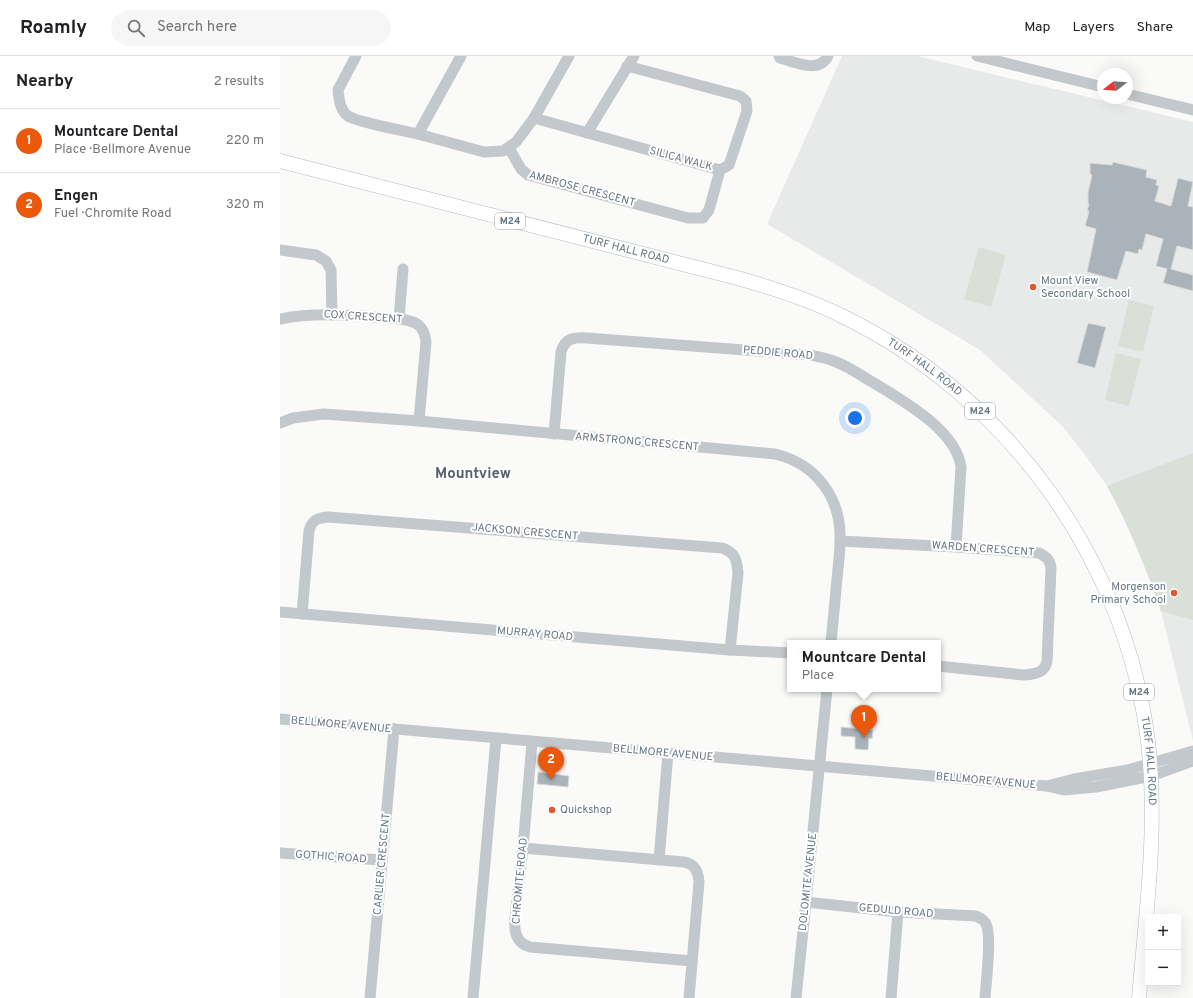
<!DOCTYPE html>
<html lang="en">
<head>
<meta charset="utf-8">
<style>
	body { margin:0; font-family:Overpass,sans-serif; background:#f6f6f6; color:#202124 }
	.controls { position:absolute; right:12px; bottom:12px; display:grid; overflow:hidden; border-radius:0px; box-shadow:0 4px 16px #0002 }
	.controls button { width:36px; height:36px; display:grid; place-items:center; padding:0; border:0; border-bottom:1px solid #e0e0e0; background:#fff; color:#202124; font:20px sans-serif }
	.compass { position:absolute; left:817px; top:12px; width:36px; height:36px; border-radius:50%; background:#fff; box-shadow:0 4px 16px #0002; rotate:253deg }
	.you { position:absolute; left:575px; top:362px; width:14px; height:14px; margin:-10px; border:3px solid #fff; border-radius:50%; background:#1a73e8; box-shadow:0 0 0 6px #1a73e833 }
	.badge { display:grid; place-items:center; width:26px; height:26px; border-radius:50%; background:#ea580c; color:#fff; font-size:13px; font-weight:700 }
	.pin { position:absolute; translate:-50% -33px; filter:drop-shadow(0 1px 2px #0008) }
	.pin::after { content:''; position:absolute; top:21px; width:14px; height:12px; background:inherit; clip-path:polygon(0 0,100% 0,50% 100%) }
	.popup { position:absolute; left:507px; top:584px; width:154px; height:52px; box-sizing:border-box; display:grid; place-content:center; border-radius:0px; background:#fff; filter:drop-shadow(0 1px 3px #0005); font-size:13px; white-space:nowrap; color:#757577 }
	.popup b { font-size:15px; color:#202124 }
	.popup::after { content:''; position:absolute; left:50%; top:100%; margin-left:-8px; border:8px solid transparent; border-top-color:#fff }
	.list { margin:0; padding:0; list-style:none }
	h2 { display:flex; justify-content:space-between; align-items:center; height:52px; margin:0; padding:0 16px; font-size:17px }
	h2 small { font-size:13px; font-weight:400; color:#757577 }
	.list li { display:grid; grid-template-columns:26px 1fr auto; gap:12px; align-items:center; box-sizing:border-box; height:64px; padding:0 16px; border-top:1px solid #e0e0e0 }
	.list b { display:block; font-size:15px; white-space:nowrap }
	.list p { margin:0; font-size:13px; white-space:nowrap; color:#757577 }
	.list em { font-size:13px; font-style:normal; color:#757577 }
	.icon { flex:none; width:22px; height:22px; fill:none; stroke:currentColor; stroke-width:2; stroke-linecap:round; stroke-linejoin:round }
	.map { position:relative; flex:none; width:913px; height:942px; overflow:hidden }
	header { display:flex; align-items:center; gap:24px; box-sizing:border-box; height:56px; padding:0 20px; background:#fff; border-bottom:1px solid #e0e0e0 }
	header strong { font-size:19px }
	nav { display:flex; gap:22px; margin-inline-start:auto; font-size:14px }
	.search { width:280px; height:36px; background:#f6f6f6; display:flex; align-items:center; gap:10px; box-sizing:border-box; padding:0 14px; border-radius:22px; color:#757577; font-size:15px }
	main { display:flex }
	aside { flex:1; background:#fff }
	.map>svg:first-child { display:block }
	.built { fill:#e8e9e9 }
	.green { fill:#dadfd7 }
	.building { fill:#aab3b9; stroke:#dcdcda }
	.lines { fill:none; stroke-linecap:round; stroke-linejoin:round }
	.major-casing { stroke:#b5babe; stroke-width:15 }
	.minor { stroke:#c3c8cc; stroke-width:11 }
	.major { stroke:#fff; stroke-width:14 }
	.poi-dot { fill:#e4572e; stroke:#fff; stroke-width:1.5 }
	.labels { text-anchor:middle; dominant-baseline:central; stroke-width:4; stroke-linejoin:round; paint-order:stroke }
	.shield { fill:#fff; stroke:#939fa8; stroke-width:1 }
	.shield-label { font-size:10px; font-weight:bold; fill:#657683 }
	.street-label { font-size:11px; fill:#657683; stroke:#fff }
	.poi-label { font-size:11px; fill:#657683; stroke:#fff; text-anchor:start }
	.district-label { font-size:15px; font-weight:bold; fill:#57646e; stroke:#fff }
</style>
</head>
<body>
<header>
<strong>Roamly</strong>
<div class="search"><svg class="icon" aria-label="search" viewBox="0 0 24 24"><circle cx="10" cy="10" r="6"/><path d="M15 15l6 6"/></svg>Search here</div>
<nav><a>Map</a><a>Layers</a><a>Share</a></nav>
</header>
<main>
<aside>
<h2>Nearby<small>2 results</small></h2>
<ul class="list">
<li><span class="badge">1</span><div><b>Mountcare Dental</b><p>Place · Bellmore Avenue</p></div><em>220 m</em></li>
<li><span class="badge">2</span><div><b>Engen</b><p>Fuel · Chromite Road</p></div><em>320 m</em></li>
</ul>
</aside>
<div class="map">
<svg width="913" height="942" viewBox="0 0 913 942">
	<rect width="100%" height="100%" fill="#fafaf8"/>
	<polygon class="built" points="562,0 637,0 913,66 913,685 881,555 869,520 844,462 827,430 803,396 782,370 700,294 487,168"/>
	<g class="green">
		<polygon points="699,191 726,199 711,251 684,243"/>
		<polygon points="849,244 874,250 863,296 838,290"/>
		<polygon points="836,297 861,303 849,350 825,344"/>
		<path d="M913 397V564L881 555C866 512 849 470 827 430Z"/>
	</g>
	<g class="building">
		<polygon points="833,106 867,114 866,121 877,124 876,129 879,130 875,145 891,150 898,122 913,126 908,150 913,151 913,194 897,190 891,213 913,219 913,235 883,227 887,213 876,210 883,183 866,178 862,194 859,193 858,198 846,195 837,224 807,216 816,173 805,170 809,155 807,155 809,148 808,148 808,136 812,119 810,118 810,107 832,109"/>
		<polygon points="808,267 826,271 815,312 797,307"/>
		<polygon points="561,671 593,674 592,683 589,682 588,694 575,693 575,681 561,680"/>
		<polygon points="258,716 289,720 288,731 257,728"/>
	</g>
	<g class="lines">
		<g class="major-casing">
			<g id="major">
				<path id="s1" d="M0 105 461 223C496 233 531 244 564 261 728 341 846 504 868 686 878 771 866 858 859 942"/>
			</g>
		</g>
		<g class="minor">
			<path d="M76 0 58 34C59 43 60 54 68 60 76 66 125 75 138 78"/>
			<polyline points="181,0 138,78 204,96 223,95 236,86 254,62 289,0"/>
			<path d="M499 0 500 2C515 6 539 18 548 0"/>
			<polyline points="697,0 823,31"/>
			<polyline points="847,38 913,54"/>
			<polyline points="254,62 440,114 449,109 467,55 466,45 460,40 347,10"/>
			<polyline points="307,77 354,0"/>
			<polyline points="229,92 241,113 248,119 408,162 423,162 429,154 440,114"/>
			<polyline points="0,194 36,199 46,205 51,214 52,259"/>
			<path d="M0 263C39 255 79 260 119 263 135 265 144 268 146 286L139 365"/>
			<polyline points="119,263 123,213"/>
			<path d="M0 367 13 362 44 358 139 365 495 398C537 408 562 443 560 486 560 498 558 511 557 523 555 544 553 566 551 587"/>
			<path d="M274 378 281 296C285 282 294 281 307 282L530 299C539 301 548 302 556 306 570 311 581 320 594 327 623 345 676 374 681 411L676 491"/>
			<path d="M560 485 676 491 759 497C767 501 770 504 771 512L767 605C765 617 755 618 744 619L658 610"/>
			<polyline points="0,556 450,594 510,597"/>
			<path d="M22 558 29 475C32 464 37 462 48 461L442 492C455 496 457 504 458 517L450 594"/>
			<polyline points="0,663 767,730 784,734 816,731 871,720 913,705"/>
			<path d="M252 686 243 792 235 862C234 876 236 887 250 891L412 905"/>
			<polyline points="767,730 794,723 848,714 913,695"/>
			<path d="M243 792 404 806C415 808 418 815 419 826L409 942"/>
			<polyline points="0,797 102,804"/>
			<polyline points="379,804 388,697"/>
			<path d="M526 846 618 856 696 860C700 862 704 863 706 868 712 879 706 927 705 942"/>
			<polyline points="90,942 114,673"/>
			<polyline points="193,942 216,683"/>
			<polyline points="516,942 526,846 547,633"/>
			<polyline points="611,942 618,856"/>
		</g>
		<use href="#major" class="major"/>
	</g>
	<g class="poi-dot">
		<circle cx="753" cy="231" r="4"/>
		<circle cx="894" cy="537" r="4"/>
		<circle cx="272" cy="754" r="4"/>
	</g>
	<g class="labels">
		<g class="shield">
			<rect x="215" y="157" width="30" height="16" rx="3"/>
			<rect x="685" y="347" width="30" height="16" rx="3"/>
			<rect x="844" y="628" width="30" height="16" rx="3"/>
		</g>
		<g class="shield-label">
			<text x="230" y="165">M24</text>
			<text x="700" y="355">M24</text>
			<text x="859" y="636">M24</text>
		</g>
		<g class="street-label">
			<text transform="translate(401 103) rotate(15)">SILICA WALK</text>
			<text transform="translate(302 133) rotate(15)">AMBROSE CRESCENT</text>
			<text stroke="none"><textPath href="#s1" startOffset="357">TURF HALL ROAD</textPath></text>
			<text transform="translate(83 261) rotate(4)">COX CRESCENT</text>
			<text transform="translate(498 297) rotate(5)">PEDDIE ROAD</text>
			<text stroke="none"><textPath href="#s1" startOffset="681">TURF HALL ROAD</textPath></text>
			<text transform="translate(357 386) rotate(5)">ARMSTRONG CRESCENT</text>
			<text transform="translate(245 476) rotate(5)">JACKSON CRESCENT</text>
			<text transform="translate(703 493) rotate(4)">WARDEN CRESCENT</text>
			<text transform="translate(255 578) rotate(5)">MURRAY ROAD</text>
			<text transform="translate(61 669) rotate(5)">BELLMORE AVENUE</text>
			<text transform="translate(383 697) rotate(5)">BELLMORE AVENUE</text>
			<text stroke="none"><textPath href="#s1" startOffset="1149">TURF HALL ROAD</textPath></text>
			<text transform="translate(706 725) rotate(5)">BELLMORE AVENUE</text>
			<text transform="translate(51 801) rotate(4)">GOTHIC ROAD</text>
			<text transform="translate(102 808) rotate(-85)">CARLIER CRESCENT</text>
			<text transform="translate(240 825) rotate(-85)">CHROMITE ROAD</text>
			<text transform="translate(528 826) rotate(-84)">DOLOMITE AVENUE</text>
			<text transform="translate(616 855) rotate(5)">GEDULD ROAD</text>
		</g>
		<g class="poi-label">
			<text x="761" y="225">Mount View<tspan x="761" dy="13">Secondary School</tspan></text>
			<text x="886" y="531" text-anchor="end">Morgenson<tspan x="886" dy="13">Primary School</tspan></text>
			<text x="280" y="754">Quickshop</text>
		</g>
		<g class="district-label">
			<text x="193" y="418">Mountview</text>
		</g>
	</g>
</svg>
<div class="controls">
<button>+</button>
<button>−</button>
</div>
<svg class="compass" viewBox="-18 -18 36 36"><path d="M0-13l5 13h-10z" fill="#e53935"/><path d="M0 13l5-13h-10z" fill="#757577"/></svg>
<div class="you"></div>
<div class="pin badge" style="left:584px;top:682px">1</div>
<div class="popup"><b>Mountcare Dental</b>Place</div>
<div class="pin badge" style="left:271px;top:724px">2</div>
</div>
</main>
</body>
</html>
